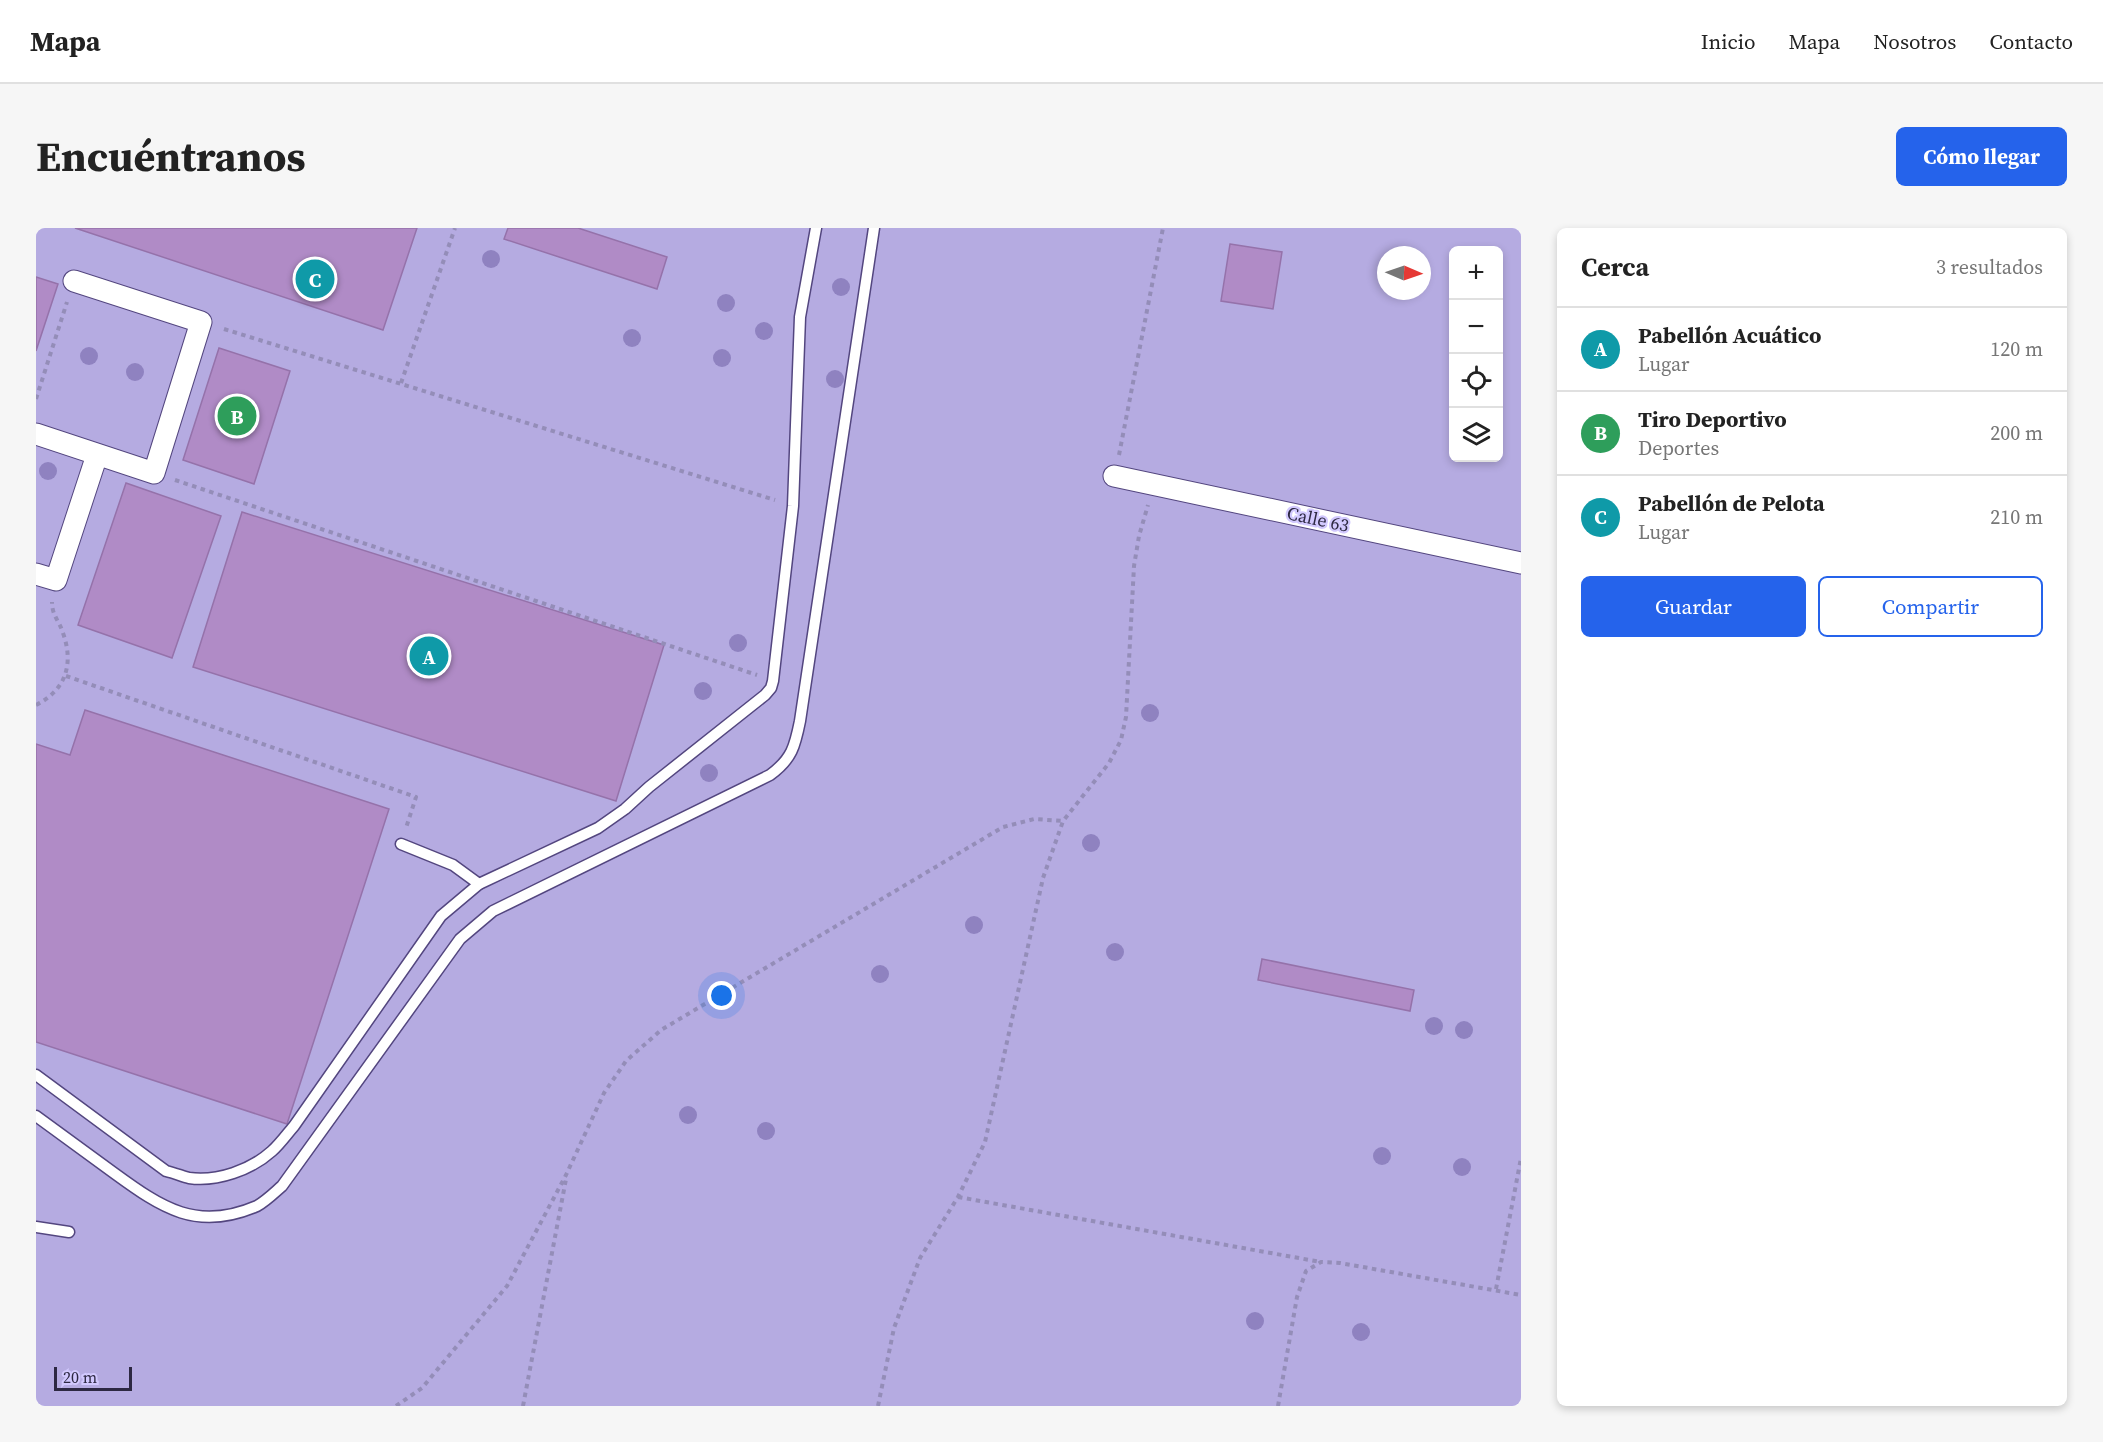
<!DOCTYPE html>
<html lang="es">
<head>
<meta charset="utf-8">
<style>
	body { margin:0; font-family:"Source Serif 4",serif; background:#f6f6f6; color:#222 }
	.controls { position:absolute; right:18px; top:18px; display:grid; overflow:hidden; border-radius:9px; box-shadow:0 3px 9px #0003 }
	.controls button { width:54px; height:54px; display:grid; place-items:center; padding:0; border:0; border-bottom:2px solid #e0e0e0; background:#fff; color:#222; font:30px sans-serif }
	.compass { position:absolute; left:1341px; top:18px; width:54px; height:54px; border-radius:50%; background:#fff; box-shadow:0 3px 9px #0003; rotate:92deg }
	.scale { position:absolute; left:18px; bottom:15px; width:78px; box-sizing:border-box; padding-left:6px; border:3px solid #2d2842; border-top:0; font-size:16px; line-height:21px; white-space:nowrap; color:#2d2842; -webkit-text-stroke:4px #d2c9fe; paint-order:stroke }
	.you { position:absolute; left:686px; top:768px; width:21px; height:21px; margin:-15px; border:4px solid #fff; border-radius:50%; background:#1a73e8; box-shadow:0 0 0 9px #1a73e833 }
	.badge { display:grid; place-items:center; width:39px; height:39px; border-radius:50%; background:#2563eb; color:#fff; font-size:20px; font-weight:700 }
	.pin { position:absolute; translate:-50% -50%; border:3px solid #fff; box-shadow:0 2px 6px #0006 }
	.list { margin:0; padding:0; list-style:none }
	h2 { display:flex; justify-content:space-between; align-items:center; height:78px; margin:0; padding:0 24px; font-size:26px }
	h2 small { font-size:20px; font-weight:400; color:#767676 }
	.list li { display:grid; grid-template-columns:39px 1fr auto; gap:18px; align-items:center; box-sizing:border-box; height:84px; padding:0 24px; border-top:2px solid #e0e0e0 }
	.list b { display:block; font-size:22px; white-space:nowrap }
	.list p { margin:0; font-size:20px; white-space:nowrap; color:#767676 }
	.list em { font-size:20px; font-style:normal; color:#767676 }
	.actions { display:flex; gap:12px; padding:18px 24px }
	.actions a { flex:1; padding:14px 0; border:2px solid #2563eb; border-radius:9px; text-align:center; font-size:21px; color:#2563eb }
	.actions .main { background:#2563eb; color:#fff }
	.icon { flex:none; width:33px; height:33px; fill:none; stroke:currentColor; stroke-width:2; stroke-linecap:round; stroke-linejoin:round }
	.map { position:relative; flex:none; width:1485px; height:1178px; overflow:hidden; border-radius:9px }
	header { display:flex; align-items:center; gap:36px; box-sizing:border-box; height:84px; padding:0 30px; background:#fff; border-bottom:2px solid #e0e0e0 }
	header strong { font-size:28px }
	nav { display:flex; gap:33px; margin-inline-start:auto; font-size:21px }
	.intro { display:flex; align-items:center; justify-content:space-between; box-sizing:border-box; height:144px; padding:0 36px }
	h1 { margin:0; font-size:42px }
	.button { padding:15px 27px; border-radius:9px; background:#2563eb; color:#fff; font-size:21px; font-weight:700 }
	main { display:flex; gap:36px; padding:0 36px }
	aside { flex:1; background:#fff; border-radius:9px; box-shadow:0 3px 9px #0003 }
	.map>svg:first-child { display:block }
	.green { fill:#b5abe1; fill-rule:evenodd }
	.building { fill:#b08bc6; stroke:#9572aa; stroke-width:1.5 }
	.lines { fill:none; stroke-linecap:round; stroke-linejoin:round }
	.lane-casing { stroke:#53467f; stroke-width:13 }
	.street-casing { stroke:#53467f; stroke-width:23 }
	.path { stroke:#948db8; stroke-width:4; stroke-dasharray:4.5 4.5; stroke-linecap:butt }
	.lane { stroke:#fff; stroke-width:10 }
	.street { stroke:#fff; stroke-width:21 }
	.tree { fill:#8f82c0 }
	.labels { text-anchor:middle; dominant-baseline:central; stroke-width:4.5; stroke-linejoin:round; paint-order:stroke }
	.street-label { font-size:18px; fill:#2d2842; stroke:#d2c9fe }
</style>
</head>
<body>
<header>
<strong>Mapa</strong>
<nav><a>Inicio</a><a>Mapa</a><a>Nosotros</a><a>Contacto</a></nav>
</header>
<div class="intro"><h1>Encuéntranos</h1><a class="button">Cómo llegar</a></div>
<main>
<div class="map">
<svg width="1485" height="1178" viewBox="0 0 1485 1178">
	<rect width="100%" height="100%" fill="#d2c9fe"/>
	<path class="green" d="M0 0H1485V1178H0ZM1418 22H1462V230H1418ZM1350 27H1386V63H1350Z"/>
	<g class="building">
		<polygon points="39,0 381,0 347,102"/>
		<polygon points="472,0 542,0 631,29 621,61 468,11"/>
		<polygon points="1194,16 1246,24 1237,81 1185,73"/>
		<polygon points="0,49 22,56 0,123"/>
		<polygon points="183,120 254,143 218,256 147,232"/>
		<polygon points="90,255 185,288 136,430 42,397"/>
		<polygon points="206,284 628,417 580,573 157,439"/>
		<polygon points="49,482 353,581 251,896 0,814 0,516 34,527"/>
		<polygon points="1226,731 1378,762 1374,783 1222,752"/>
	</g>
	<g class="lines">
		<g class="lane-casing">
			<g id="lane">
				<polyline points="365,616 417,637 443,656"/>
				<path d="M0 847 130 943C138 945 146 948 153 950 181 954 215 942 236 923 244 916 251 906 258 898L405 688 443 656 562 600 589 581 613 559 729 467 735 460 737 453 757 278 764 89 780 0"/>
				<path d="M0 888C26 907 52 926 78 945 126 980 161 1004 221 978 230 973 238 965 246 958L424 711 457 683 734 547C756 531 759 518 764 493L838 0"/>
				<polyline points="0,999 33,1004"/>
			</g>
		</g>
		<g class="street-casing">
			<g id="street">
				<polyline points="0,206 118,245 165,94 38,53"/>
				<polyline points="1078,248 1485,335"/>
				<polyline points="0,346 20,352 61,227"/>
			</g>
		</g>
		<g class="path">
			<polyline points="188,101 739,272"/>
			<polyline points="365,155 419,0"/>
			<polyline points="0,171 31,74"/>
			<polyline points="1083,227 1127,0"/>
			<polyline points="139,252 721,447"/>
			<polyline points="30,448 380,569 370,600"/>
			<path d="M0 477C30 462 38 436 27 405 23 392 16 388 16 374"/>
			<polyline points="922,969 1285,1034"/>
			<polyline points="1460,1061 1485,930"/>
			<polyline points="360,1178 386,1160 471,1058 530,947 568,865 590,833 625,802 967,599 998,591 1027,593"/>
			<polyline points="487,1178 530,951"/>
			<polyline points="842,1178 858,1100 884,1030 922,969 949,914 1007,650 1027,593 1073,535 1085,512 1090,489 1098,338 1103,308 1112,277"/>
			<polyline points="1242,1178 1261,1069 1270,1043 1285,1034 1304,1035 1485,1067"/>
		</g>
		<use href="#lane" class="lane"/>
		<use href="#street" class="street"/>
	</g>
	<g class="tree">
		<circle cx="455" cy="31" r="9"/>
		<circle cx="805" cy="59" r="9"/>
		<circle cx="690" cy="75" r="9"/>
		<circle cx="728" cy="103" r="9"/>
		<circle cx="596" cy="110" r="9"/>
		<circle cx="53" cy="128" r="9"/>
		<circle cx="686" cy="130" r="9"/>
		<circle cx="99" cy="144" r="9"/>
		<circle cx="799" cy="151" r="9"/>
		<circle cx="12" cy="243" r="9"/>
		<circle cx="702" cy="415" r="9"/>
		<circle cx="667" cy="463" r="9"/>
		<circle cx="1114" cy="485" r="9"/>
		<circle cx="673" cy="545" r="9"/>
		<circle cx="1055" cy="615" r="9"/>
		<circle cx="938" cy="697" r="9"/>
		<circle cx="1079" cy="724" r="9"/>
		<circle cx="844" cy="746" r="9"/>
		<circle cx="1398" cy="798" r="9"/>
		<circle cx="1428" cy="802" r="9"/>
		<circle cx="652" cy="887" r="9"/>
		<circle cx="730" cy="903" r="9"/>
		<circle cx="1346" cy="928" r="9"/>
		<circle cx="1426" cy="939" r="9"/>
		<circle cx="1219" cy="1093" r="9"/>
		<circle cx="1325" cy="1104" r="9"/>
	</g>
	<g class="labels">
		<g class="street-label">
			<text transform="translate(1282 291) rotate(12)">Calle 63</text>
		</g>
	</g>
</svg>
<div class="controls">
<button>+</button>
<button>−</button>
<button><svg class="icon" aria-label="locate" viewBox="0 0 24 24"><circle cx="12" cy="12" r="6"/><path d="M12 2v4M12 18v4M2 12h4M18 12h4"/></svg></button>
<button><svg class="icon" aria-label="layers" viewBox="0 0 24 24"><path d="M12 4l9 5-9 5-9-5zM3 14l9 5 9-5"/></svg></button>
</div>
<svg class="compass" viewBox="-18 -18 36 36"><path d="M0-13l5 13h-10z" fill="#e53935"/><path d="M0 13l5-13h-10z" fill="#767676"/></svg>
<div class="scale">20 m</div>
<div class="you"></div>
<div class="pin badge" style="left:393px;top:428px;background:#0f9aa8">A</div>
<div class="pin badge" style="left:201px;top:188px;background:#2e9e5b">B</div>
<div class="pin badge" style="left:279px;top:51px;background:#0f9aa8">C</div>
</div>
<aside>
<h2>Cerca<small>3 resultados</small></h2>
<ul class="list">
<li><span class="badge" style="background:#0f9aa8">A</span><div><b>Pabellón Acuático</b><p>Lugar</p></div><em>120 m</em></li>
<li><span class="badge" style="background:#2e9e5b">B</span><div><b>Tiro Deportivo</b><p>Deportes</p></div><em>200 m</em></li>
<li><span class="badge" style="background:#0f9aa8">C</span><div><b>Pabellón de Pelota</b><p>Lugar</p></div><em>210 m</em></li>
</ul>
<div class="actions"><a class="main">Guardar</a><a>Compartir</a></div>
</aside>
</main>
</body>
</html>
